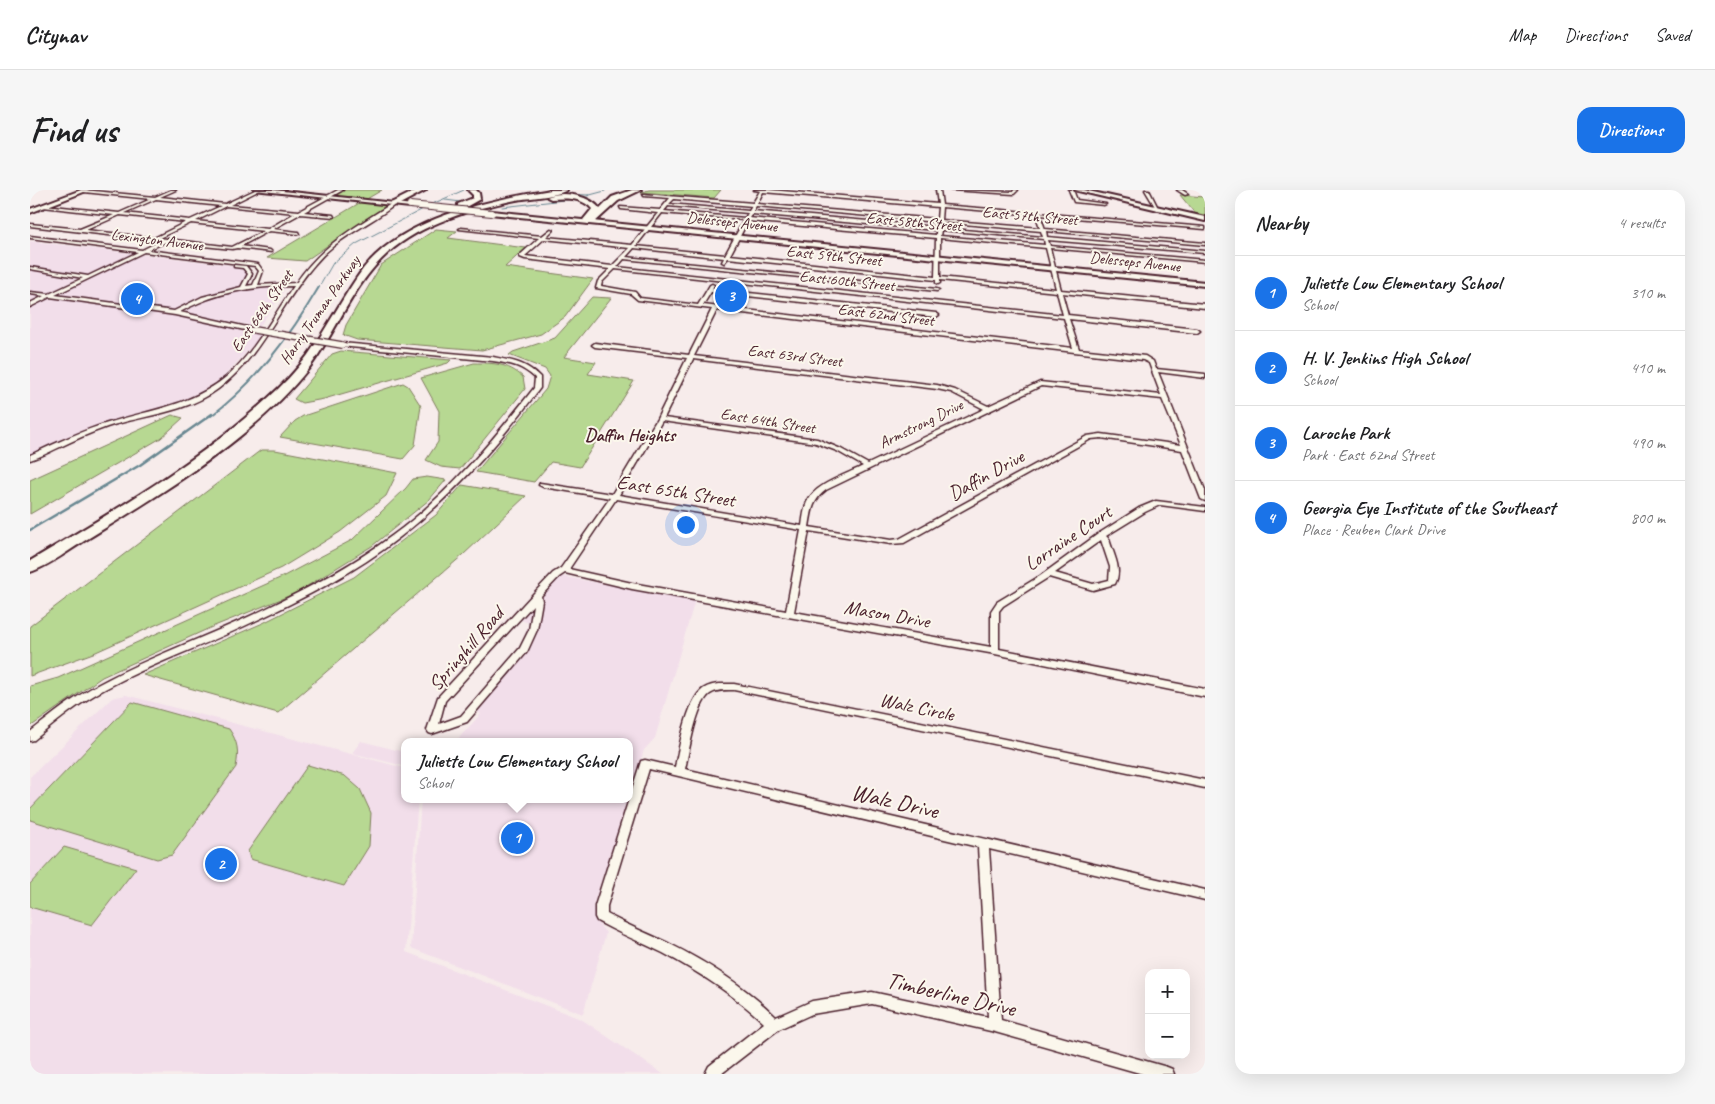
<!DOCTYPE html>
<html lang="en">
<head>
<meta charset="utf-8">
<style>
	body { margin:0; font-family:Caveat,sans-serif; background:#f6f6f6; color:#202124 }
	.controls { position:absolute; right:15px; bottom:15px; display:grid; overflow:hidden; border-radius:10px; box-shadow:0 5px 20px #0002 }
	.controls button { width:45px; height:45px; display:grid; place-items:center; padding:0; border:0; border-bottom:1px solid #e0e0e0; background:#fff; color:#202124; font:25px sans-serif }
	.you { position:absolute; left:655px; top:334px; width:18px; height:18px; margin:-12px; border:4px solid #fff; border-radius:50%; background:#1a73e8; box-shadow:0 0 0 8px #1a73e833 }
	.badge { display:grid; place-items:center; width:32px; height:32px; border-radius:50%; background:#1a73e8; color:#fff; font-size:16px; font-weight:700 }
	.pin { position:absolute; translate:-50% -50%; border:2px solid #fff; box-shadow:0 1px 5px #0006 }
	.popup { position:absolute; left:371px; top:548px; width:232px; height:65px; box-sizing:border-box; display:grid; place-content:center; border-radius:10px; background:#fff; filter:drop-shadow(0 1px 4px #0005); font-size:16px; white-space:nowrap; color:#757577 }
	.popup b { font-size:19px; color:#202124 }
	.popup::after { content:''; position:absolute; left:50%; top:100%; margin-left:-10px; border:10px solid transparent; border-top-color:#fff }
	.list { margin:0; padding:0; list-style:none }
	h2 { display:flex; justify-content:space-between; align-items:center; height:65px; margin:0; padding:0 20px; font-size:21px }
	h2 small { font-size:16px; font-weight:400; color:#757577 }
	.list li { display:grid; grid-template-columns:32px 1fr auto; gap:15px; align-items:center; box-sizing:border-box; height:75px; padding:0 20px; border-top:1px solid #e0e0e0 }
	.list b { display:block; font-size:19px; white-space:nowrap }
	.list p { margin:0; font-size:16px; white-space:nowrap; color:#757577 }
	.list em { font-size:16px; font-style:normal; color:#757577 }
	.map { position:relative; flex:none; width:1175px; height:884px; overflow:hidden; border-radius:15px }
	header { display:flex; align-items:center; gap:30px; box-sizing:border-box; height:70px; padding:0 25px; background:#fff; border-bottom:1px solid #e0e0e0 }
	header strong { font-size:24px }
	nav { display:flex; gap:28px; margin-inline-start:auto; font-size:18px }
	.intro { display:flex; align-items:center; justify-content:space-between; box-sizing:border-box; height:120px; padding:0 30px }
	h1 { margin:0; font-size:35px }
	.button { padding:12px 22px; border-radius:15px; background:#1a73e8; color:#fff; font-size:18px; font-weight:700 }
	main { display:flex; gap:30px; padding:0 30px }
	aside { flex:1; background:#fff; border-radius:15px; box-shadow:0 5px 20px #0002 }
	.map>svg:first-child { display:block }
	.built { fill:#f2deea }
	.green { fill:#b7d892; stroke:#807c5e }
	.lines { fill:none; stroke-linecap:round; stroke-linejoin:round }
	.stream-far2 { stroke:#688791; stroke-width:1 }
	.stream-far1 { stroke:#688791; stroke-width:2 }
	.stream { stroke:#688791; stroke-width:2.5 }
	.minor-casing { stroke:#4a1f2b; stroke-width:3 }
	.secondary-casing { stroke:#4a1f2b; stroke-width:4 }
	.motorway-casing { stroke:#4a1f2b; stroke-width:4 }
	.minor { fill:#fbf7ec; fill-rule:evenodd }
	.secondary { fill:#fbf7ec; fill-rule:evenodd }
	.motorway { fill:#fbf7ec; fill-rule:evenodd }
	.minor-bridge-casing { stroke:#4a1f2b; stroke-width:8; stroke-linecap:butt }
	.secondary-bridge-casing { stroke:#4a1f2b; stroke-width:8; stroke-linecap:butt }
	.minor-bridge { stroke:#fbf7ec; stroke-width:5.5 }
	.secondary-bridge { stroke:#fbf7ec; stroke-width:6 }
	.labels { text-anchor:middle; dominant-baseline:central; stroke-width:4; stroke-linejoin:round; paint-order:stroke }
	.far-street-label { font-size:16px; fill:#4a1f2b; stroke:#fbf7ec }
	.far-neighbourhood-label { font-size:18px; font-weight:bold; fill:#4a1f2b; stroke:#fbf7ec }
	.street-label { font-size:20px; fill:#4a1f2b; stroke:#fbf7ec }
	.near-street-label { font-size:24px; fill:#4a1f2b; stroke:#fbf7ec }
</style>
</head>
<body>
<header>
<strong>Citynav</strong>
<nav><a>Map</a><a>Directions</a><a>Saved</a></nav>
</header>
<div class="intro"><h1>Find us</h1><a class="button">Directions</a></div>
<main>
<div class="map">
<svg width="1175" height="884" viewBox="0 0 1175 884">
	<rect width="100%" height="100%" fill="#f7eceb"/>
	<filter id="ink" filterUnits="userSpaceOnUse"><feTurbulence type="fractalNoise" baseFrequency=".02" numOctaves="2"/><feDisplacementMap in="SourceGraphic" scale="10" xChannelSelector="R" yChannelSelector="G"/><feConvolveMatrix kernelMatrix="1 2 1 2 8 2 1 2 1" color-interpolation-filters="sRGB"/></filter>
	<g filter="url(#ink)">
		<g class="built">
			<polygon points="0,51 193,74 213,78 219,83 215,92 228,97 257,96 229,137 143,120 0,102"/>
			<polygon points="0,105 138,123 232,145 192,189 155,212 62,239 0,266"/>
			<polygon points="530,386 665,410 625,548 614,560 600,604 600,552 425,552 451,524 437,517 491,455 499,433 491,430"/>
			<polygon points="96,505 374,578 374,609 388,609 376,762 551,829 633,884 0,884 0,587 82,508"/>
			<polygon points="331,551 374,562 374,576 322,563"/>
			<polygon points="391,609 598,609 563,716 567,732 576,743 553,824 381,758"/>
		</g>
		<g class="green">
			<polygon points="315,0 352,0 335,10 305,6"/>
			<polygon points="619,0 691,0 684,8 611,2"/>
			<polygon points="1150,5 1175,7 1175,27 1167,26"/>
			<polygon points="331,12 357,15 275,71 237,68"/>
			<polygon points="406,39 427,41 418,48 496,58 475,77 563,89 535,127 511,144 452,160 327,150 313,145 316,135 351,75"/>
			<polygon points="562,107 581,108 534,167 566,172 558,184 604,191 550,277 521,272 504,292 446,282 516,199 520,186 515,179 479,165 483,162 525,148"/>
			<polygon points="311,161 421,170 418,173 294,209 272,213 264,209 302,164"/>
			<path d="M444 173C464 173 477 173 493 187L495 199 430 279 411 277 396 270 408 252 409 221 391 188Z"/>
			<polygon points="373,193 378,196 391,216 385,255 373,269 250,247 265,231 273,226"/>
			<polygon points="142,225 153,228 131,248 0,324 0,290"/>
			<polygon points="231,260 245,260 367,283 356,306 310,342 251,378 66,462 0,486 0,436"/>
			<polygon points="397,287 416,290 399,310 342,356 266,403 182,437 72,487 0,537 0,496 28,488 252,387 322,350 376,298 383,289"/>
			<polygon points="432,295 496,306 433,365 248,523 113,485 233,433 324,387 406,325"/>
			<path d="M102 512 199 539C208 552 209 561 206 577L142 665 127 669 0 630V619Z"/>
			<polygon points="278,575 315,586 330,599 341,623 339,656 314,696 220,669 218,661"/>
			<polygon points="34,657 106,678 62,735 0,717 0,694"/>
		</g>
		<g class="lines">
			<g class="stream-far2">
				<polyline points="523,4 560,5 557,6"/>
				<polyline points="560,5 575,1"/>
				<polyline points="415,10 431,12"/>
				<polyline points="400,15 434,0"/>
				<polyline points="472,17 543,9"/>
				<polyline points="288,99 303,73 326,54 395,18"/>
			</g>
			<path class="stream-far1" d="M181 226C227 191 260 146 289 97"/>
			<polyline class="stream" points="0,340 110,275 182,224"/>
			<g class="minor-casing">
				<g id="minor">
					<path d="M53 0 125 7 141 0H146L130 7 195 14 225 0H230L200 15 269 21 308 0H313L274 22 303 25 304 27 270 24 243 39 268 42 269 44 239 41 211 56 240 60 242 62 207 58 202 59 136 52 118 60 228 74 233 81 228 95 266 93C292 54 326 37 364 12L367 13C340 35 307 47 285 74 250 114 232 166 188 199 156 223 114 225 77 237 60 243 44 250 28 258 19 262 10 267 0 270V265C26 253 53 240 81 232 123 219 160 216 196 187 225 162 243 126 264 96 223 96 185 102 150 122L226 139V141L224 142 145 125 20 107 0 117V113L14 106 0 104V102L19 104 53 88 0 79V77L58 86 108 62 0 48V46L112 60 130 51 0 36V34L50 39 84 25 13 17 14 15 89 23 121 9 54 2ZM126 9 191 16 160 30 94 23ZM196 16 265 23 238 39 166 31ZM90 25 156 32 124 48 56 40ZM161 33 234 41 202 57 129 48ZM114 62 225 76 229 81 223 95 216 96 222 84 216 76 204 75V77L213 78 218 84 211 97 172 107 144 121 25 105Z"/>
					<path d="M724 0H739L908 14 906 0H910L912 15 1175 37V39L1010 25 1015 39 1175 53V55L1016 41 1017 47 1175 61V63L1018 50 1020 56 1175 70V72L1020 58 1031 100 1175 114V118L1032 103 1038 125 1167 139 1170 141 1167 143 1039 129 1049 159 1115 166 1123 171 1126 179 1175 184V188L1128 182 1175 300V311L1171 309 1152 260 1071 248 1061 249 874 353 861 354 779 341 764 422 961 457V421L967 412 1010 386 1068 344 1109 318 1126 311 1175 317V321L1130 315 1115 322 1076 346 1079 349C1083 364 1093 379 1085 394L1063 400 1019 387 973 416 969 421V459L1175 499V507L965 464 602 399 535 383 529 387 511 406 512 411 507 440 497 462 437 532 402 544 399 543 397 540 408 507 504 403 523 383 531 378 580 308 513 297 509 295 510 293 582 304 627 229 657 168 565 157 562 155 565 153 659 165 682 119 608 110 601 104 566 98 568 91 580 79 495 69 490 67V65L509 48 429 39 431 38 512 46 521 39 523 40 516 47 602 55 628 23 591 19 590 17 630 20 640 8 614 6 613 4 723 13 730 1ZM733 2 908 17 907 29 727 14ZM644 9 722 16 719 21 639 14ZM638 16 718 23 715 28 634 21ZM726 16 907 32V37L723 21ZM912 17 1006 25 1010 38 911 30ZM632 23 714 30 695 65 606 56ZM722 24 906 40V45L719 28ZM718 31 906 48 905 87 700 65ZM911 32 1011 41 1013 47 911 38ZM911 40 1014 49 1015 55 910 46ZM910 48 1016 58 1026 99 910 87ZM514 49 600 58 582 76 495 66ZM604 58 694 68 692 72 694 73 698 68 906 90V93L908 94 910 93V90L1027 102 1033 125 587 77 594 69 907 101 909 100 907 99 596 67ZM585 79 1034 128 1043 158 673 115 681 102 906 127 909 125 906 123 682 99 684 95 682 94 680 95 668 115 610 108 605 102 571 96 572 92ZM687 120 1113 170 1119 173 1131 205 1010 192 958 216 925 200 907 195 664 166ZM663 169 907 199 921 202 954 219 838 274 811 259 787 249 634 228ZM1011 196 1132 209 1151 255 1071 244 1057 246 869 349 861 350 779 337C782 320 782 311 796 300ZM632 231 786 253 807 261 833 276C815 285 785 294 777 312 774 319 773 328 772 336L589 305ZM586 309 771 340 756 421 602 393 539 379ZM1071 350 1080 377 1079 390 1063 394 1025 383ZM503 415 499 440 490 458 431 526 409 534 415 511Z"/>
					<polygon points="921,0 983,2 984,0 988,0 984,4"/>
					<polygon points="1039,0 1043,0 1047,10 1076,14 1074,15 1044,12"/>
					<polygon points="1115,0 1119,0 1129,20 1127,20"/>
					<polygon points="1147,0 1152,0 1158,4 1155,5"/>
					<path d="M312 153 463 167C483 171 495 172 510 187V198C470 252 424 305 370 347 326 382 274 408 223 432 174 456 122 473 75 499 49 513 26 532 4 550L0 551V542C22 525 44 507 69 494 122 465 180 446 235 419 279 398 323 375 363 345 418 305 462 251 504 198L505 188C491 175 481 174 463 171L310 156 309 155Z"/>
					<path d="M692 494H704L1175 590V598L704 500C696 500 687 499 680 504 666 514 659 562 655 579L1175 700V710L959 659 971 830 1137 877 1142 879 1144 884H1113L965 842 842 814 782 824 749 839 691 884H675L679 876 734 833C705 805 668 782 633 763 611 752 588 743 567 731L565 727V716L611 571 615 570 645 577C649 558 657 511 673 499 679 495 686 494 692 494ZM619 579 948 657 958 827 842 802 782 811 746 827C716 797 678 773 640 754 619 744 597 735 577 724V716Z"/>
				</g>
			</g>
			<g class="secondary-casing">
				<g id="secondary">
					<polygon points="51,0 59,0 0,23 0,19"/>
					<polygon points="224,0 243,0 383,15 380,17"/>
					<polygon points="1044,0 1054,0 1175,27 1175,31"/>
					<polygon points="462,21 1175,92 1175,96 460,24"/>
				</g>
			</g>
			<g class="motorway-casing">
				<g id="motorway">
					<polygon points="387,0 396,0 368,15 361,13"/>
					<polygon points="438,0 446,0 449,3 450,9 434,18 428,18 428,14 443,8 443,5"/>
					<path d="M521 0H537C528 6 499 8 486 10 442 19 392 33 358 63 323 94 307 141 279 178 224 248 134 302 59 348 42 358 18 377 0 382V371C82 322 166 274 237 209 252 196 266 181 278 165 298 137 313 106 333 79 374 27 459 10 521 0Z"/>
					<path d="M602 0H611L588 11 565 32 558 34 553 30 562 19C552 7 535 8 521 9L517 7C532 0 561 6 570 19L582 7Z"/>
				</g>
			</g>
			<use href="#minor" class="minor"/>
			<use href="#secondary" class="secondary"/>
			<use href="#motorway" class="motorway"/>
			<g class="minor-bridge-casing">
				<polyline id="minor-bridge" points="224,140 312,155"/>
			</g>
			<g class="secondary-bridge-casing">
				<polyline id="secondary-bridge" points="380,15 462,23"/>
			</g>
			<use href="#minor-bridge" class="minor-bridge"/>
			<use href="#secondary-bridge" class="secondary-bridge"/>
		</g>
	</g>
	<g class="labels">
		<g class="far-street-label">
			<text transform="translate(1000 26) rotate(5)">East 57th Street</text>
			<text transform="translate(702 32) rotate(6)">Delesseps Avenue</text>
			<text transform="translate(884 32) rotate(5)">East 58th Street</text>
			<text transform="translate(127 50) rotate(7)">Lexington Avenue</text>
			<text transform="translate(804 66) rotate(6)">East 59th Street</text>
			<text transform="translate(1105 72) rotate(6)">Delesseps Avenue</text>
			<text transform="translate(817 91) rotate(6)">East 60th Street</text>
			<text transform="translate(290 120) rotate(-55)">Harry Truman Parkway</text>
			<text transform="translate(232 121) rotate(-55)">East 66th Street</text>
			<text transform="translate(856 125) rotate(7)">East 62nd Street</text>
			<text transform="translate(765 166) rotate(7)">East 63rd Street</text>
			<text transform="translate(738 231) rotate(9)">East 64th Street</text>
			<text transform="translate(891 234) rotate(-26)">Armstrong Drive</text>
		</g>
		<g class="far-neighbourhood-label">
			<text x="600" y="245">Daffin Heights</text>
		</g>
		<g class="street-label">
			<text transform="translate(956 285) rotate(-29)">Daffin Drive</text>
			<text transform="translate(646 301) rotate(9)">East 65th Street</text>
			<text transform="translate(1038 348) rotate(-34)">Lorraine Court</text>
			<text transform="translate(857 424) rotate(10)">Mason Drive</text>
			<text transform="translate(436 459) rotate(-49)">Springhill Road</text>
			<text transform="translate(887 517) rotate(12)">Walz Circle</text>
		</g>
		<g class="near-street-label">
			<text transform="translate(865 611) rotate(13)">Walz Drive</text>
			<text transform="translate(921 804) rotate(13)">Timberline Drive</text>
		</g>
	</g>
</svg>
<div class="controls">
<button>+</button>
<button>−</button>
</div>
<div class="you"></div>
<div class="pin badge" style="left:487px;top:648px">1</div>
<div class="popup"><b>Juliette Low Elementary School</b>School</div>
<div class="pin badge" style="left:191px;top:674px">2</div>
<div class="pin badge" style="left:701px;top:106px">3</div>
<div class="pin badge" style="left:107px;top:109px">4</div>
</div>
<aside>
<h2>Nearby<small>4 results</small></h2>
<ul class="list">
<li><span class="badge">1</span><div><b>Juliette Low Elementary School</b><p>School</p></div><em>310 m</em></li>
<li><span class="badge">2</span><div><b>H. V. Jenkins High School</b><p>School</p></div><em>410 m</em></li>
<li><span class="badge">3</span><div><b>Laroche Park</b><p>Park · East 62nd Street</p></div><em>490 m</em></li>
<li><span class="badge">4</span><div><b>Georgia Eye Institute of the Southeast</b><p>Place · Reuben Clark Drive</p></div><em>800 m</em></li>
</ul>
</aside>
</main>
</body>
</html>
